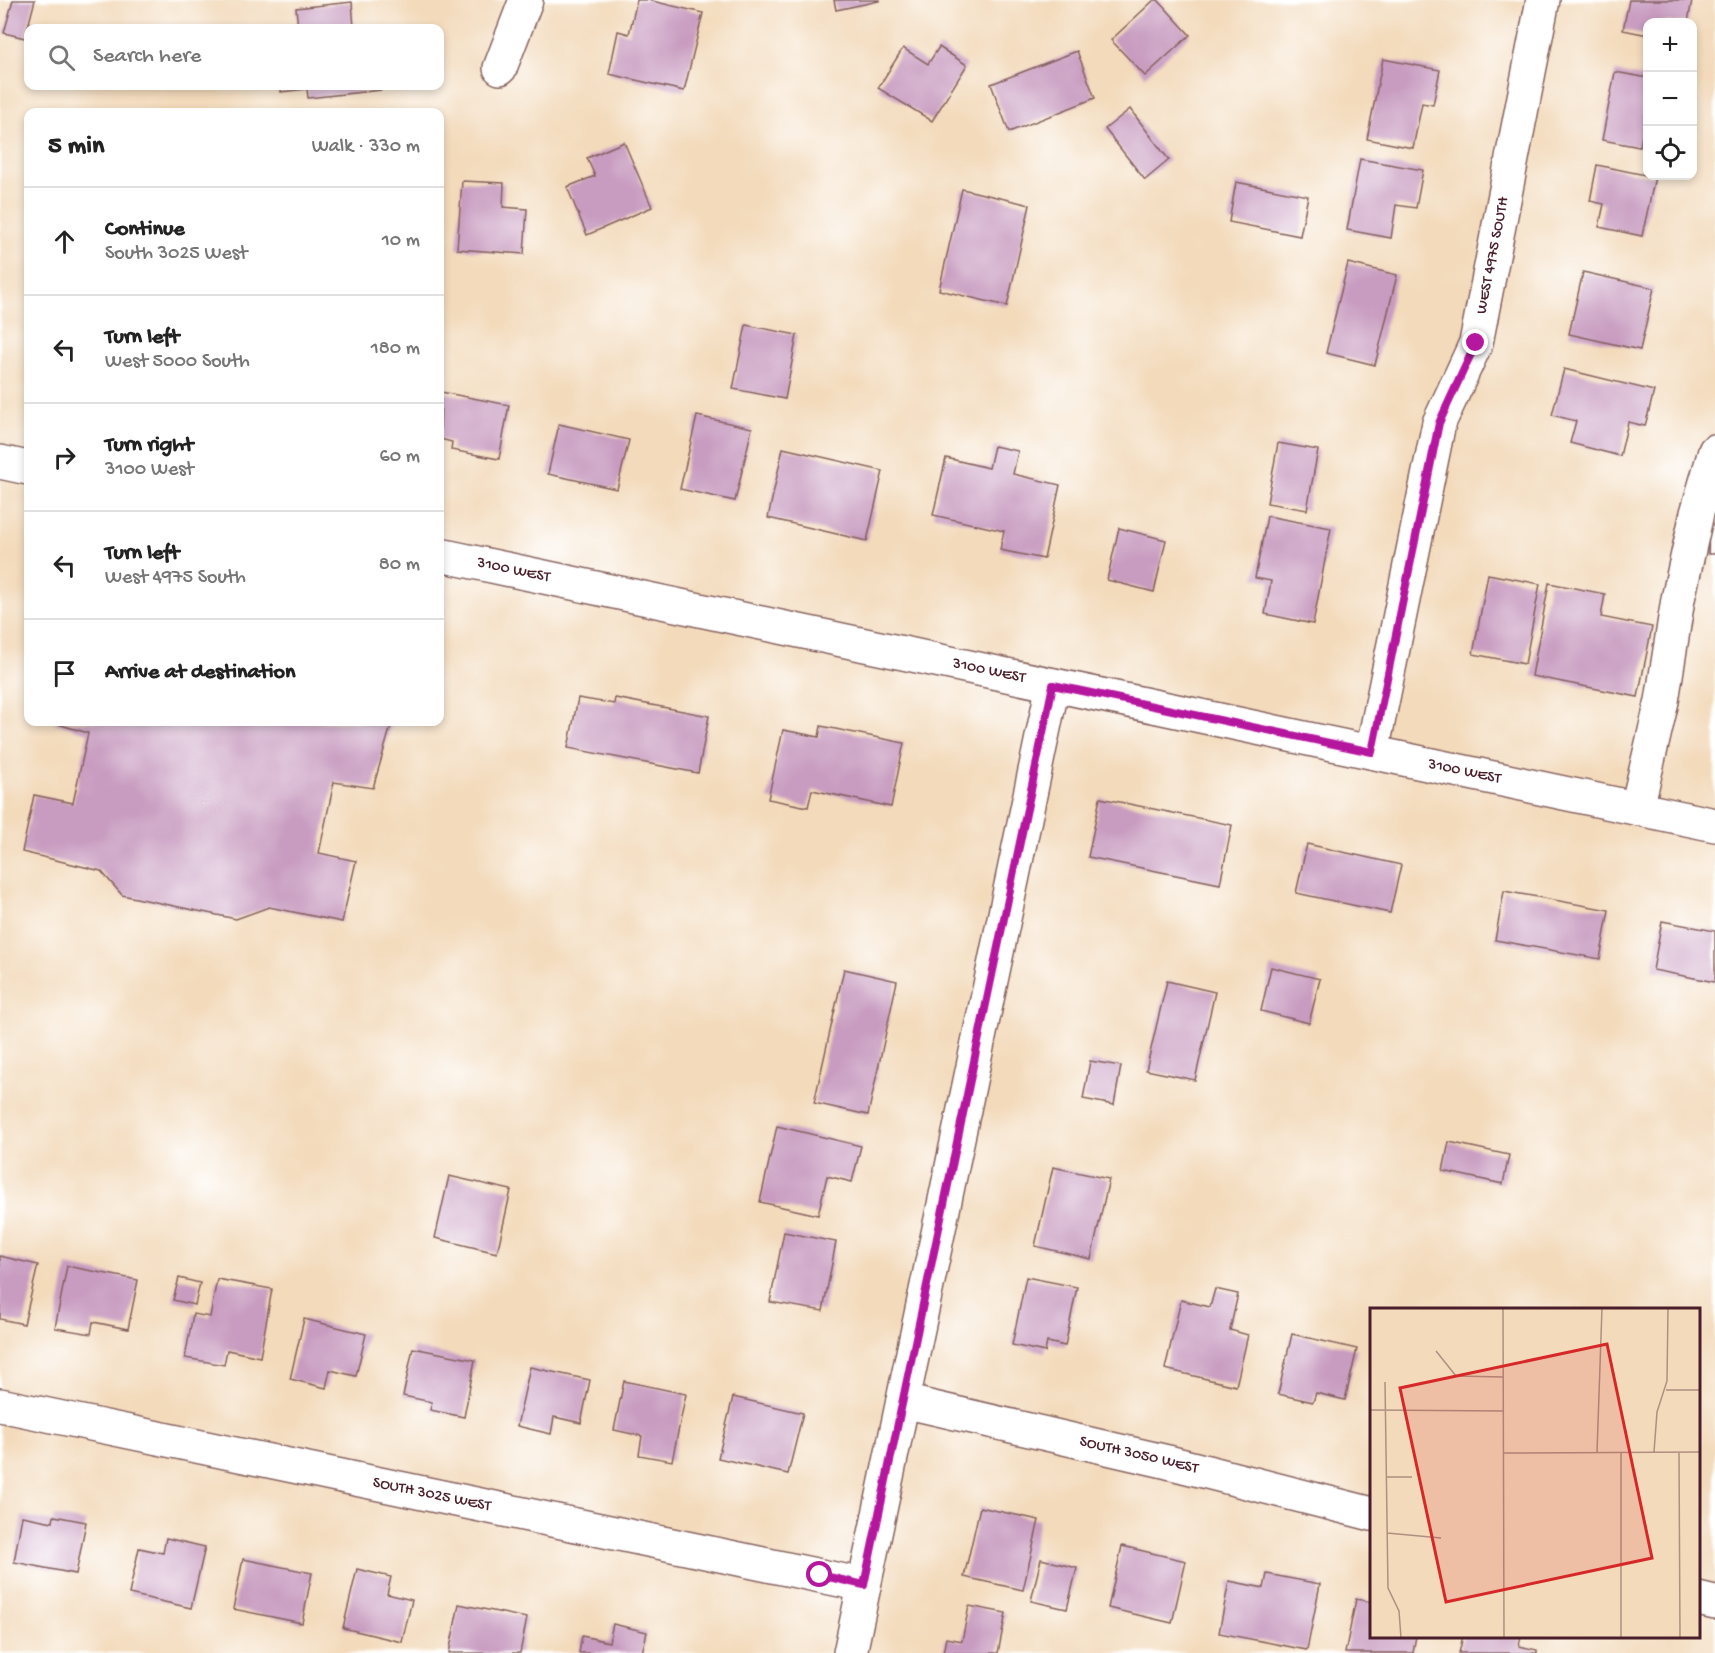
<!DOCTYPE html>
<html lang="en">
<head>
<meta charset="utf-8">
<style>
	body { margin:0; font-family:"Gochi Hand",sans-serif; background:#f6f6f6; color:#222 }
	.controls { position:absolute; right:18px; top:18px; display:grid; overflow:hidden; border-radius:12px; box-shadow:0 3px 9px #0003 }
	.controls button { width:54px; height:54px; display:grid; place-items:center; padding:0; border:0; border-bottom:2px solid #e0e0e0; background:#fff; color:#222; font:30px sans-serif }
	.stop { position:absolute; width:18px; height:18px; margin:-14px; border:4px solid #b5179e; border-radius:50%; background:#fff }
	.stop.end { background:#b5179e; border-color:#fff; box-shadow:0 2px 6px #0008 }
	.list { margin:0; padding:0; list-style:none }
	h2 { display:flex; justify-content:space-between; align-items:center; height:78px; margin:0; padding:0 24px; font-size:26px }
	h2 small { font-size:20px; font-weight:400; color:#767676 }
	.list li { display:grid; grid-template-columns:39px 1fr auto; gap:18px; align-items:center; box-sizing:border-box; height:108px; padding:0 24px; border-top:2px solid #e0e0e0 }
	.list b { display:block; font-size:22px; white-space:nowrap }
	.list p { margin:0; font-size:20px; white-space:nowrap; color:#767676 }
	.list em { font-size:20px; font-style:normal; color:#767676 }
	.icon { flex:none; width:33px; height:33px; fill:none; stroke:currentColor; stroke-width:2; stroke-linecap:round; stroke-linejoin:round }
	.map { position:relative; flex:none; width:1715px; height:1653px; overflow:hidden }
	.search { position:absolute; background:#fff; box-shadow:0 3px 9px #0003; left:24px; top:24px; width:420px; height:66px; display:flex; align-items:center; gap:15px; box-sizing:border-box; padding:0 21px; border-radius:12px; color:#767676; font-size:22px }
	.panel { position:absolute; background:#fff; box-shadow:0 3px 9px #0003; left:24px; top:108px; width:420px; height:618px; border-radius:12px }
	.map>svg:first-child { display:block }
	.building { fill:#c89bc0 }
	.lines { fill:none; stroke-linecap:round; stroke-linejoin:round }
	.minor-casing { stroke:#85605d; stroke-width:36 }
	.minor { stroke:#fff; stroke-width:33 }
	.route { stroke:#b5179e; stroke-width:8 }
	.labels { text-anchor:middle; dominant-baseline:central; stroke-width:6; stroke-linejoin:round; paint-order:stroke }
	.street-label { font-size:16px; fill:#4a1f2b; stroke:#fff }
	.inset-road { fill:none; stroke:#af8f81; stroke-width:1.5 }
	.view { fill:#d62828; fill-opacity:0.15; stroke:#d62828; stroke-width:3 }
	.inset-edge { fill:none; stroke:#4a1f2b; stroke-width:3 }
</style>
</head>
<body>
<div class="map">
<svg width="1715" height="1653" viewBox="0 0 1715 1653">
	<rect width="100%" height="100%" fill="#fff"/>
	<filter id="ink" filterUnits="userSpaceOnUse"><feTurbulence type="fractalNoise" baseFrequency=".0167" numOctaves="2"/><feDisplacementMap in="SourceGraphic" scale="12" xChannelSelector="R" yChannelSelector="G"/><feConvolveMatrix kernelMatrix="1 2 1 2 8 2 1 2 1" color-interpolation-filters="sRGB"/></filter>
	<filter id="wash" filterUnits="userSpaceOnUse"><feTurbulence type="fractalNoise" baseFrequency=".008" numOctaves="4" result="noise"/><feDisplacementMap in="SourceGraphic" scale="24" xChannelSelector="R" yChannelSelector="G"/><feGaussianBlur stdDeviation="1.35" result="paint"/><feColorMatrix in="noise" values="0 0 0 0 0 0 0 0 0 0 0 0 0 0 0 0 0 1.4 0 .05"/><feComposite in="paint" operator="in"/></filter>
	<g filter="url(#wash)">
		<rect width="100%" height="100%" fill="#f3dabb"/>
		<g id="blocks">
			<g class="building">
				<polygon points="13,0 35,0 25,38 4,33"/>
				<polygon points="637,0 648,0 703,13 684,91 609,74 618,31 629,34"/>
				<polygon points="834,0 879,0 879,1 836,10"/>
				<polygon points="1154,0 1158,0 1190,35 1145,76 1111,40"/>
				<polygon points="1629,0 1692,0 1688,22 1648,22 1648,35 1623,30"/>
				<polygon points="352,2 354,28 298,28 296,8"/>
				<polygon points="939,47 967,65 932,121 878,88 903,48 928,64"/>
				<polygon points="1077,51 1095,98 1009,132 991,84"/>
				<polygon points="1383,59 1440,70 1433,105 1422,103 1413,148 1367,139"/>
				<polygon points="1615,72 1648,78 1648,117 1645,116 1640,147 1602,140"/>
				<polygon points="281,86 380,86 381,90 308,98 307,89 281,92"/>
				<polygon points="1130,109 1169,160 1145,180 1105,129"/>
				<polygon points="624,142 652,207 587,235 567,187 595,176 587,158"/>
				<polygon points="1360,159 1423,170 1416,208 1396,205 1391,238 1347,230"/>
				<polygon points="1597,165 1655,177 1642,236 1599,227 1604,204 1590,201"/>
				<polygon points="462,181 504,183 503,207 527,209 524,254 457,249"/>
				<polygon points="1236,182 1308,196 1300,236 1229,222"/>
				<polygon points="962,189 1030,205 1007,306 939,290"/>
				<polygon points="1348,263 1397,275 1375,365 1326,353"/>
				<polygon points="1583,272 1654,288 1640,350 1569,334"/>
				<polygon points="746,325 797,335 785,399 733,389"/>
				<polygon points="1564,369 1654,391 1645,426 1628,422 1620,456 1570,443 1576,421 1552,415"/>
				<polygon points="441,392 509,405 499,459 451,450 452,442 440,439"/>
				<polygon points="697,416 752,428 735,501 680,489"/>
				<polygon points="559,424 629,440 617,489 548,474"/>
				<polygon points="1278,443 1318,450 1307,510 1267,503"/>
				<polygon points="994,446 1018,451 1013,474 1060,485 1044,559 1000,550 1004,531 933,515 946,458 989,468"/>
				<polygon points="783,448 883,471 867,541 768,518"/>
				<polygon points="1267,516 1331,528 1313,624 1265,614 1271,581 1255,578"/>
				<polygon points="1709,524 1715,524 1715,554 1708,554"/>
				<polygon points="1119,528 1166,540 1154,592 1107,580"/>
				<polygon points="1488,574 1540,584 1525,664 1473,654"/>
				<polygon points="1549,583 1605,594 1601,617 1652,627 1638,697 1532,676"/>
				<polygon points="578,698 614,704 615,698 709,716 698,773 568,748"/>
				<polygon points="51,722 392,722 373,788 334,782 319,853 356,861 342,922 269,907 236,919 122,895 101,871 22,852 34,795 73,803 88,733"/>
				<polygon points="821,726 904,743 891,807 812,790 808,807 768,799 783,730 819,737"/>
				<polygon points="1100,798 1232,825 1220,884 1088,857"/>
				<polygon points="1307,844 1401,865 1390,913 1296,893"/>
				<polygon points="1504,891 1609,910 1600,959 1495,940"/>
				<polygon points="1662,921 1715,931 1715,982 1653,970"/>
				<polygon points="1271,967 1320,979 1309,1023 1261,1011"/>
				<polygon points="844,969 897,981 868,1115 814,1103"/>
				<polygon points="1167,981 1215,992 1195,1080 1146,1070"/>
				<polygon points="1090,1061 1121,1066 1114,1105 1083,1099"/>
				<polygon points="777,1126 861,1146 852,1182 827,1176 818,1215 760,1202"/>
				<polygon points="1449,1142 1509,1155 1503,1184 1443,1171"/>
				<polygon points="1053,1167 1109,1179 1091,1259 1035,1246"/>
				<polygon points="449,1176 511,1190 497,1253 435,1238"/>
				<polygon points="784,1232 836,1242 823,1311 770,1302"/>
				<polygon points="0,1256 38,1265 24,1324 0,1319"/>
				<polygon points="67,1266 138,1280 128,1329 93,1322 91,1334 55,1328"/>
				<polygon points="1026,1277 1077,1287 1065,1346 1047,1342 1045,1352 1012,1345"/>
				<polygon points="179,1278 200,1283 195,1305 173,1300"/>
				<polygon points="217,1279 272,1289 260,1357 227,1350 224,1365 185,1358 193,1314 210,1317"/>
				<polygon points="1215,1289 1238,1294 1230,1330 1248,1335 1236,1386 1165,1369 1181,1300 1210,1307"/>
				<polygon points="304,1319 366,1334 356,1376 330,1370 326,1388 290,1379"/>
				<polygon points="1292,1334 1357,1349 1345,1400 1316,1393 1313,1402 1278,1394"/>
				<polygon points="413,1348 475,1360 464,1417 430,1410 432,1402 403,1396"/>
				<polygon points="530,1367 590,1380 581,1423 554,1417 551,1434 517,1426"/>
				<polygon points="624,1381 686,1394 672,1461 639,1455 642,1436 614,1430"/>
				<polygon points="733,1397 803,1413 788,1474 718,1458"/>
				<polygon points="980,1507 1039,1520 1023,1590 964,1577"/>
				<polygon points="22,1516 53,1522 54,1516 86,1522 76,1574 14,1562"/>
				<polygon points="166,1538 205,1547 191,1608 129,1594 139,1548 163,1553"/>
				<polygon points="1122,1546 1186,1561 1172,1623 1108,1608"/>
				<polygon points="243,1559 312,1573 302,1623 233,1609"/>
				<polygon points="1041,1559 1077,1568 1067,1609 1031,1601"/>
				<polygon points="357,1569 391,1577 387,1594 412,1600 402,1642 343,1628"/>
				<polygon points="1267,1574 1320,1584 1307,1650 1219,1633 1229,1581 1264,1588"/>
				<polygon points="1356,1599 1372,1602 1372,1636 1416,1636 1413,1653 1345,1653"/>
				<polygon points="459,1604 527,1618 520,1653 449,1653"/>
				<polygon points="969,1606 1006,1613 998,1653 943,1653 946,1638 962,1641"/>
				<polygon points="613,1624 647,1632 642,1653 579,1653 582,1636 609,1642"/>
				<polygon points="1463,1636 1521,1636 1519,1646 1537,1650 1537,1653 1459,1653"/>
			</g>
		</g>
	</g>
	<g filter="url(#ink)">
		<use href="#blocks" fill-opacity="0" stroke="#85605d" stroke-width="1.5"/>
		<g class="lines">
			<g class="minor-casing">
				<g id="minor">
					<polyline points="500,68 526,0"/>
					<polyline points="0,462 28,468"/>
					<path id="s1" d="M440 555 1715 825"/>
					<path id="s2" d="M1372 752 1439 423 1476 343 1543 0"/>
					<polyline points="1637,808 1662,701 1678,599 1697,513 1715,451"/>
					<path id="s3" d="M903 1401 1168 1462 1372 1514"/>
					<path id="s4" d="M0 1405 864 1585"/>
					<polyline points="1698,1599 1715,1603"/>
					<polyline points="850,1653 1053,685"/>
				</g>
			</g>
			<use href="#minor" class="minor"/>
		</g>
	</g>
	<g class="lines" filter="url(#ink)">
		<polyline class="route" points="820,1575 864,1585 1053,685 1372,752 1439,423 1476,343"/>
	</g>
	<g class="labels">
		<g class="street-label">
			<text stroke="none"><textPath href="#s2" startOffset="513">WEST 4975 SOUTH</textPath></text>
			<text stroke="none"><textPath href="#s1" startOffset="75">3100 WEST</textPath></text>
			<text stroke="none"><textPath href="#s1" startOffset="561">3100 WEST</textPath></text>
			<text stroke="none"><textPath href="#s1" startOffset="1047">3100 WEST</textPath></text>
			<text stroke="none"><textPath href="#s3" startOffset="242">SOUTH 3050 WEST</textPath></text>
			<text stroke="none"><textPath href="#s4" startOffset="441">SOUTH 3025 WEST</textPath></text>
		</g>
	</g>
	<g transform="translate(1370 1308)">
		<rect width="330" height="330" fill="#f3dabb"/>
		<path class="inset-road" d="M133 0 134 330M66 43 86 68 133 69M15 74 18 280 29 303 31 330M296 82H330M0 102 133 103M227 144 232 0M251 144V330M284 144 287 104 297 73 298 0M309 144 310 330M133 145 330 144M16 169H42M17 225 71 230"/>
		<path class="view" d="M237 36 282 250 76 294 30 80Z"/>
		<rect width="330" height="330" class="inset-edge"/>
	</g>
</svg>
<div class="controls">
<button>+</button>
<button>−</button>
<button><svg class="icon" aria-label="locate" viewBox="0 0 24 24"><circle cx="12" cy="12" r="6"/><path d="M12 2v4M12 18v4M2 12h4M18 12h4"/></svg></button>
</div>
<div class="stop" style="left:820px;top:1575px"></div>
<div class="stop end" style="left:1476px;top:343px"></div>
<div class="search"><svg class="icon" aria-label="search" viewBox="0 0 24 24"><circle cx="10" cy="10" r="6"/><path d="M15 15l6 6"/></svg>Search here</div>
<section class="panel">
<h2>5 min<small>Walk · 330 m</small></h2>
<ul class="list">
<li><svg class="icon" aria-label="ahead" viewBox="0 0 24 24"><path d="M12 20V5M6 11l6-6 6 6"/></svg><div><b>Continue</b><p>South 3025 West</p></div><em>10 m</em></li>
<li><svg class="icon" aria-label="left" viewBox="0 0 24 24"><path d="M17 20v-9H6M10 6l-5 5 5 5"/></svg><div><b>Turn left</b><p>West 5000 South</p></div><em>180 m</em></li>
<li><svg class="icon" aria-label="right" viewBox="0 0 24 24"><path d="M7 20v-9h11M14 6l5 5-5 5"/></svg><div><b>Turn right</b><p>3100 West</p></div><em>60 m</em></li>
<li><svg class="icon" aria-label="left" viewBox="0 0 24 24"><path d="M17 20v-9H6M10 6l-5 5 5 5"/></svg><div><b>Turn left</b><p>West 4975 South</p></div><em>80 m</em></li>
<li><svg class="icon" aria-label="arrive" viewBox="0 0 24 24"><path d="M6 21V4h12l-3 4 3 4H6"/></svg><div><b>Arrive at destination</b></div></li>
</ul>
</section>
</div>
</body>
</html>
